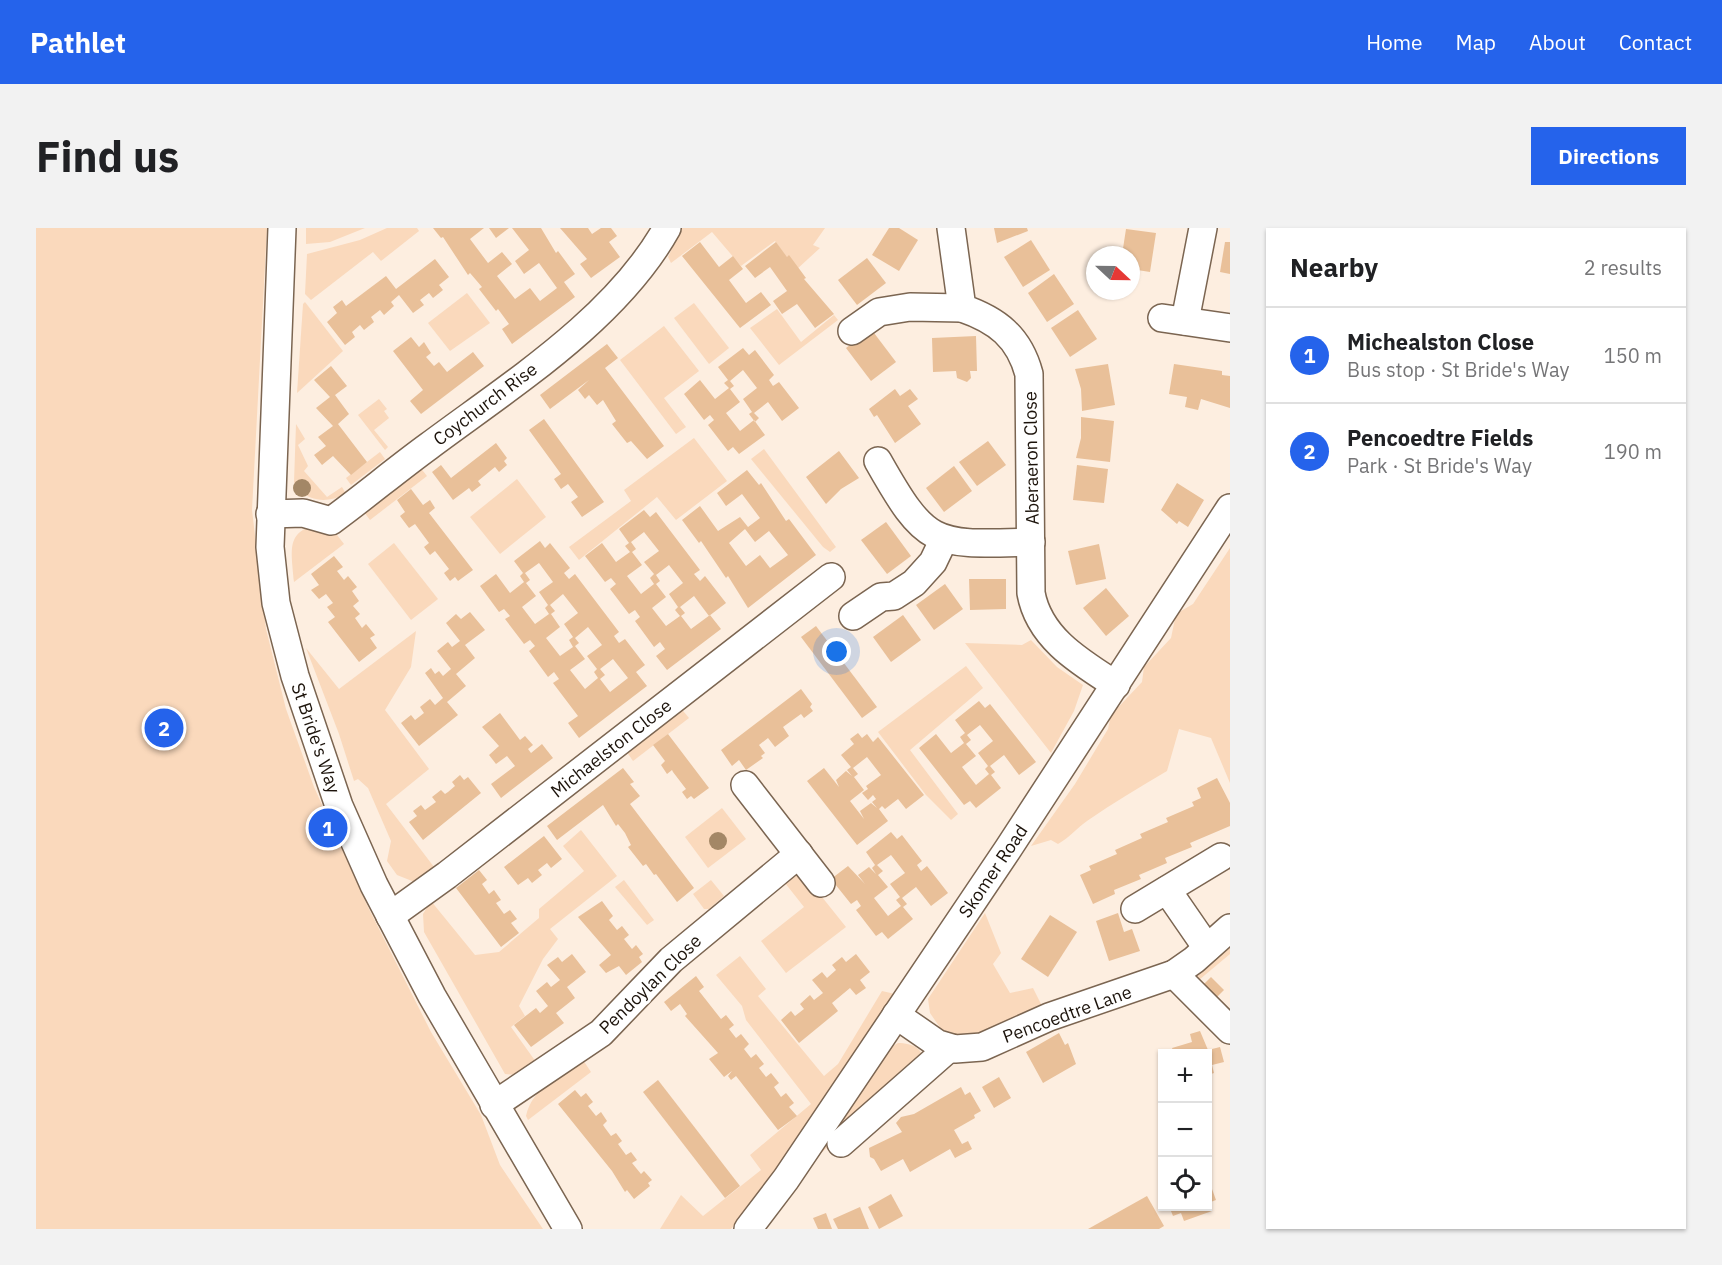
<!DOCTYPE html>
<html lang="en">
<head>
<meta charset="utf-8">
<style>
	body { margin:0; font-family:"IBM Plex Sans",sans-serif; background:#f2f2f2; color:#202124 }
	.controls { position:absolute; right:18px; bottom:18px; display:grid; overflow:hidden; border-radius:0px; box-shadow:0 2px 4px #0004 }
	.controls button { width:54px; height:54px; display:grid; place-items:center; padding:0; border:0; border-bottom:2px solid #e0e0e0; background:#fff; color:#202124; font:30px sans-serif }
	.compass { position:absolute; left:1050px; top:18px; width:54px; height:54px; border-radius:50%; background:#fff; box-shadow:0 2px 4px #0004; rotate:112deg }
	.you { position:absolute; left:801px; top:424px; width:21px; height:21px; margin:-15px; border:4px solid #fff; border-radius:50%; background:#1a73e8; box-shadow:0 0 0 9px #1a73e833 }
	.badge { display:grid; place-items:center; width:39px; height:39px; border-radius:50%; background:#2563eb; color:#fff; font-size:20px; font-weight:700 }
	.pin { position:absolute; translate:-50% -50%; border:3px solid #fff; box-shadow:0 2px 6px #0006 }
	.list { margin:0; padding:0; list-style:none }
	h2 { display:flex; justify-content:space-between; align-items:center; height:78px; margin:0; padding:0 24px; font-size:26px }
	h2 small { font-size:20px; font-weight:400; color:#757577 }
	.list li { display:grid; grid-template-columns:39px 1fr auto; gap:18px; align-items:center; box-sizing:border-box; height:96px; padding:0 24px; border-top:2px solid #e0e0e0 }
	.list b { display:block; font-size:22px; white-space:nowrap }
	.list p { margin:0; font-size:20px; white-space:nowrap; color:#757577 }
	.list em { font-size:20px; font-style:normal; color:#757577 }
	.icon { flex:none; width:33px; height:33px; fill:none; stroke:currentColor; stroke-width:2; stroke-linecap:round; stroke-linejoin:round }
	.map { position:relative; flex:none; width:1194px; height:1001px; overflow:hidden; border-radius:0px }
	header { display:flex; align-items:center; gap:36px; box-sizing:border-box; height:84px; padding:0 30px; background:#2563eb; color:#fff }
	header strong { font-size:28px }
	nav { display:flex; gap:33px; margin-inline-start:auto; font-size:21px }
	.intro { display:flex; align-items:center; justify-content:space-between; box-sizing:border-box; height:144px; padding:0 36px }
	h1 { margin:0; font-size:42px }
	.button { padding:15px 27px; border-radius:0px; background:#2563eb; color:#fff; font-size:21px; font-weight:700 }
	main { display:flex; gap:36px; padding:0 36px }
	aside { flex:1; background:#fff; border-radius:0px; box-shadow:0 2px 4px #0004 }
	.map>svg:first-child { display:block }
	.green { fill:#fad9bc }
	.building { fill:#e9c099; fill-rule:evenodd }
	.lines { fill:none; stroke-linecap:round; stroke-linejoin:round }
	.minor-casing { stroke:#7b6551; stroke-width:30 }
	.minor { stroke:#fff; stroke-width:27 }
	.tree { fill:#a38766 }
	.labels { text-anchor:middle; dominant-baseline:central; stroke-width:6; stroke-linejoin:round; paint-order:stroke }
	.street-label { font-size:18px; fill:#1c130b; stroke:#fff }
</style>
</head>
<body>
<header>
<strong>Pathlet</strong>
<nav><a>Home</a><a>Map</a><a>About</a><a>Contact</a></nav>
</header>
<div class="intro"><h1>Find us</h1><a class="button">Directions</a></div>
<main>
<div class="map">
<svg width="1194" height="1001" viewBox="0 0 1194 1001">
	<rect width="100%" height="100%" fill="#fdeee0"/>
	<g class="green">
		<polygon points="0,0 231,0 216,282 230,401 250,481 278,559 332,679 395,804 445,887 464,937 507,1001 0,1001"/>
		<polygon points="270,0 329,0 294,14 270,16"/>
		<polygon points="351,0 381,0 383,3 345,33 337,24 275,72 269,66 271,26 324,12"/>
		<polygon points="646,0 789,0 777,17 784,20 760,42 739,13 705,38 676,4 635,35 632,29"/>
		<polygon points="431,65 454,95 414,123 392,95"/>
		<polygon points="269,74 307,123 261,165 267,76"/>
		<polygon points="658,75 693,120 673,136 638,90"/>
		<polygon points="741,81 765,114 798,87 802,92 743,137 714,100"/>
		<polygon points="628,98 663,143 628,170 650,199 640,206 584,132"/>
		<polygon points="343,171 351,181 348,183 353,190 338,202 352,219 349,222 322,187"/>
		<path d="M260 196 269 211 262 217 272 238 268 243 291 269 306 259 310 266C291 275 278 274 261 262L258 254Z"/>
		<polygon points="658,210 691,253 640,292 621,269 543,332 533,319 595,273 588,262"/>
		<polygon points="728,221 800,319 794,324 787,319 715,231"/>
		<polygon points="344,224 349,231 315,257 310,250"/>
		<polygon points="383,238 391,248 334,292 328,284"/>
		<polygon points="481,251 510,289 464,326 434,289"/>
		<path d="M291 294 308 316 258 354C255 317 249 302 291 294Z"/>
		<polygon points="358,315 402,371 375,392 332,336"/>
		<path d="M1194 320V555L1175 510 1143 501 1131 543C1104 559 1077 575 1051 593 1041 600 1034 609 1022 616L1015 612 995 618 1039 556 1072 501 1075 487 1106 454 1108 439 1135 410 1140 386 1157 376Z"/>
		<polygon points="380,403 375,439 349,482 393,541 350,576 398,639 381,655 361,647 351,633 355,613 332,560 322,551 318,553 303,506 270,420 303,461"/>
		<polygon points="995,412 1021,439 1047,457 1038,483 1015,525 929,415 986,417"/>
		<polygon points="930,438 947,460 874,522 922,586 915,592 890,567 842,504"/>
		<polygon points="643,478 653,490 597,533 588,520"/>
		<polygon points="686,580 710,611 672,640 649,609"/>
		<polygon points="545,602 581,648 514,701 522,711 507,731 483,778 489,788 475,799 500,834 480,847 469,846 388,704 387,686 395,673 439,727 463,724 503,690 503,681 548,643 527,618"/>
		<polygon points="761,645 770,649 810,699 750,745 725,713 768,679 749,655"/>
		<polygon points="588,652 618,692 611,697 579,659"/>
		<polygon points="675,652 688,668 673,681 668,681 657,666"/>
		<polygon points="949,685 965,725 957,736 974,765 997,760 1010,786 977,806 921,811 905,801 894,785 892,771"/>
		<polygon points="1194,708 1194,726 1157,757 1151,754"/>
		<polygon points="704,728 730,761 722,768 788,848 802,836 846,763 859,766 735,952 695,1001 624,1001 645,967 667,988 725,942 714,927 775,876 710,792 706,778 680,747"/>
		<path d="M862 815C876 815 891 821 885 838L784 926 852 821Z"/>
		<path d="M547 832 555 844 492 892 490 888C496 860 524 848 547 832Z"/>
	</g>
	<g class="building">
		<polygon points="397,0 448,0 434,11 452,35 466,24 476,36 461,48 479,71 494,60 504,73 521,60 503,35 488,46 479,33 493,22 476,0 505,0 520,25 522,23 539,46 528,54 539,69 476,116 466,101 473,96 462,81 460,83 443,61 446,59 434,45 432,47 407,9 405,10"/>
		<polygon points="453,0 473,0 460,10"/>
		<polygon points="524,0 552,0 556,6 565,0 575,0 581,8 573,14 584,29 555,50 544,36 551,31"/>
		<polygon points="853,0 863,0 882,12 863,43 836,27"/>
		<polygon points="958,0 991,0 992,3 961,15"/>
		<polygon points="1090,1 1120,5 1114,44 1095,41 1095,27 1086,27"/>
		<polygon points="995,12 1014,42 987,59 968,29"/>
		<polygon points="664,14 683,39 697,28 707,41 693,52 710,75 725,64 735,77 704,100 646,28"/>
		<polygon points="740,14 751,29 753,27 770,50 768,51 798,86 779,100 761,76 746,86 737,73 751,63 734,39 719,50 709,38"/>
		<polygon points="1189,14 1194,14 1194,46 1184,44"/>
		<polygon points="831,30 850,55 821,77 802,52"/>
		<polygon points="399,31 413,49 403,57 407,62 397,70 393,65 384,72 388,77 377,85 363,67 355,74 358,78 348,87 344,82 335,89 338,94 328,102 324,97 316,104 319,109 309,117 291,94 301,85 297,79 306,72 310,78 350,48 360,61"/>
		<polygon points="1018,46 1038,76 1011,94 992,65"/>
		<polygon points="1042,82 1061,111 1034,129 1015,100"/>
		<polygon points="835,101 860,134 835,153 810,120"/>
		<polygon points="940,108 941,143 934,143 935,150 931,154 921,150 920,143 897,144 896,110"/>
		<polygon points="375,109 383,119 388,114 395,125 390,129 398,138 403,134 411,144 437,124 448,138 385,186 374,173 387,162 357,123"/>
		<polygon points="571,116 582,130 569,140 628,218 611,231 595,213 591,215 576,196 580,193 567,172 561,177 553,167 549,171 542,162 553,152 514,181 504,167"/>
		<polygon points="707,120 713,127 719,122 738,147 733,152 737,158 743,154 763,180 746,193 732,174 718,185 723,190 719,194 713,186 716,184 707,171 721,160 707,142 694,153 698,158 694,161 704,174 690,185 704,203 718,192 729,207 703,226 697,219 692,223 672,197 678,192 674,187 668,192 648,166 664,152 679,171 693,160 688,155 692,152 682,139"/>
		<polygon points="1072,136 1079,177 1046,183 1045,161 1039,141"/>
		<polygon points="1138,136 1186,143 1186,147 1194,148 1194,180 1165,171 1162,182 1149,179 1151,169 1133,166"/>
		<polygon points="295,138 311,158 299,167 313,186 302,196 331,234 315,247 297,228 286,237 278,227 290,218 282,209 297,198 280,180 294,169 278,152"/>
		<polygon points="859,161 864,168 874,161 882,171 872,178 885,196 859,215 841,187 838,189 833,181"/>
		<polygon points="1045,189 1078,193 1074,234 1040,230 1045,210"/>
		<polygon points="508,191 568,274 546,289 535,274 542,269 532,256 525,261 518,251 525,246 493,202"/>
		<polygon points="952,213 970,237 941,258 923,234"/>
		<polygon points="460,215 471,230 468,233 471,237 463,244 459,239 442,253 445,257 436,264 433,260 417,272 396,244 405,237 415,250"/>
		<polygon points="803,223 823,250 805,261 790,276 770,249"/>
		<polygon points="1041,237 1072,241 1068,275 1037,272"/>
		<polygon points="918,238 936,263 908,284 890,260"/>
		<path d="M711 242 723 257 725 255 750 293 753 291 780 327 712 380 692 348 690 350 665 313 663 315 646 292 664 278 682 303 704 289 712 299 724 290 706 266 690 278 681 265ZM709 301 719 314 733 303 752 327 734 340 724 327 710 338 693 315Z"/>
		<polygon points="1141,255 1168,272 1152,299 1143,293 1141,296 1125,282"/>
		<polygon points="375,261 387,277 394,272 399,280 393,285 437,342 422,353 419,349 414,353 408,345 413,341 399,323 394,327 388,319 393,315 379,296 373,300 364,288 369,284 361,272"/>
		<path d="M608 282 614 289 620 284 664 342 658 346 664 353 669 348 690 375 673 388 658 368 644 379 649 385 645 388 655 401 674 387 685 401 631 442 620 428 629 421 624 414 618 419 599 393 604 389 599 382 593 386 574 361 580 356 575 350 569 354 549 328 566 315 580 334 594 324 589 318 593 315 583 301ZM608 304 623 323 608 334 618 346 614 350 618 356 605 366 591 348 606 337 596 324 600 321 595 314ZM633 337 647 355 633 366 642 379 639 382 644 388 630 398 616 380 630 369 620 356 624 353 620 347Z"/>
		<polygon points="850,294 875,328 851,346 825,312"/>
		<path d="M504 313 509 320 514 315 534 340 528 345 533 351 539 346 583 404 578 408 583 415 589 411 609 437 600 444 611 458 543 510 532 495 542 488 517 455 523 451 518 444 512 449 493 423 499 418 494 412 488 416 469 391 474 388 468 381 463 384 444 358 460 346 474 365 488 354 484 348 487 345 478 333ZM503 335 517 354 503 364 512 377 509 380 513 386 499 396 486 379 500 368 490 355 494 352 489 345ZM527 366 542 385 528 396 537 409 533 412 537 419 524 428 510 410 524 399 515 386 519 383 514 377ZM552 399 566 417 551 428 561 441 558 444 562 450 549 461 534 442 549 431 539 418 543 415 539 410ZM577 431 592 450 574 464 564 451 569 447 564 441Z"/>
		<polygon points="1063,316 1070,351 1040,357 1032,323"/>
		<polygon points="298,328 307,339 301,343 308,352 312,348 321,359 316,363 323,373 317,378 324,386 319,390 326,400 330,396 339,407 334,410 341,420 323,434 292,394 299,389 291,379 297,375 290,366 283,371 275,362 283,357 275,346"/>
		<polygon points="933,351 970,351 970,381 934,382"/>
		<polygon points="909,356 927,381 898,402 880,377"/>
		<polygon points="1070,360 1093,388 1070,408 1047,380"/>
		<polygon points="434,384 449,402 429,417 439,430 420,446 430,458 411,474 422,487 383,518 365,495 375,487 379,492 388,485 384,479 394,471 399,477 407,470 389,445 395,440 399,446 403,443 407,448 415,441 401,423 412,414 416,419 424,413 410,395 420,386 425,391"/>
		<polygon points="867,387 885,412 855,434 837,409"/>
		<polygon points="780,398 841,479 826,490 765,409"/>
		<polygon points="765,461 776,476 774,479 777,483 768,490 765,486 747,499 753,508 739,519 732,510 723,517 729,525 725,528 727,530 710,542 703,532 696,538 685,522"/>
		<path d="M943 473 949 480 954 476 1000 534 983 547 968 527 954 538 959 544 955 547 965 560 940 580 934 573 928 577 883 520 900 506 915 525 928 515 924 509 929 505 919 492ZM944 497 957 513 942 525 952 538 949 541 953 546 940 557 926 539 940 528 930 516 935 512 931 507Z"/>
		<polygon points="464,485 484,512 489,508 497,517 492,521 495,525 506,516 517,530 465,570 455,556 479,538 471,528 460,536 453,527 463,518 446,499"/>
		<path d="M822 505 826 510 831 506 837 514 842 509 888 567 870 581 862 571 849 581 846 578 843 581 852 593 821 617 771 553 788 540 803 559 800 552 810 543 816 548 811 542 815 539 805 527 818 516 814 511ZM831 529 845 547 830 558 832 561 826 565 832 572 837 567 840 571 836 574 841 580 835 575 824 583 828 591 814 573 828 562 818 549 822 546 817 540Z"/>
		<polygon points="632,506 673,560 658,571 655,568 651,571 646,564 650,561 637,544 636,542 631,546 625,537 629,533 617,517"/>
		<polygon points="587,540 598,554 594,556 604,568 594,576 658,660 641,674 620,646 618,647 610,636 607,638 592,619 595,617 589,605 582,596 580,598 567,577 521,612 511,598"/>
		<polygon points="424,547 428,552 432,549 445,565 387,612 373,594 381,588 377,583 385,577 389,582 400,574 396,569 405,562 409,566 412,564 419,558 416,554"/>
		<polygon points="1181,550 1194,575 1194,598 1154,615 1156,619 1129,630 1131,635 1103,647 1105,651 1078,662 1079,666 1057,676 1044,647 1055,642 1053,638 1081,626 1079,622 1106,610 1104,606 1132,594 1130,590 1158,578 1156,574 1165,570 1161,560"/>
		<path d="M855 604 861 611 866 607 886 633 881 637 885 643 891 638 912 665 895 678 880 659 866 670 871 676 867 679 877 691 852 711 846 704 840 708 820 682 825 678 821 672 815 676 795 651 812 638 829 656 822 647 833 639 840 646 836 640 839 637 830 624ZM855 627 869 645 854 656 864 669 860 672 865 678 852 688 838 670 852 659 842 647 847 643 841 637Z"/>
		<polygon points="508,608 526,631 515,640 511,635 502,642 506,647 496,655 492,650 482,657 468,639"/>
		<polygon points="443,642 451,652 446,656 453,666 458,662 465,672 460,675 468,686 474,682 481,691 475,695 483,705 465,719 420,660"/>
		<polygon points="566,673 577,688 573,692 581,702 586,698 593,707 588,711 596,721 600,717 607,726 603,729 606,734 590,747 583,738 570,745 563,737 575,727 542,689"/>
		<polygon points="1082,685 1088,704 1096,701 1104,723 1073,733 1060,693"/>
		<polygon points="1014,687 1041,704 1012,749 985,731"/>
		<polygon points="536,726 550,744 531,759 539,770 520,785 528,795 495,819 478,797 500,780 504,785 512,778 500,763 511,754 515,759 524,752 511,737 522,729 526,734"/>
		<polygon points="820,726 834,744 824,752 830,760 820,767 814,760 796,775 802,783 763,815 745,792 755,783 759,788 768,781 764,776 774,767 778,772 787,765 776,752 786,744 791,750 800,742 796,737 806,729 810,734"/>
		<polygon points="660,748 668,759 663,763 685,791 690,787 698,797 693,801 700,810 705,806 713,816 708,821 715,830 720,826 728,836 723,840 730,849 735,845 743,855 738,859 745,869 750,865 758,875 753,879 761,888 742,902 700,848 695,852 692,848 696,843 688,849 673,831 682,825 649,788 651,786 644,776 635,783 628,774"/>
		<polygon points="1175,749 1188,762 1175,775 1162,762"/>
		<polygon points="1164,803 1172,822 1184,819 1188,834 1176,837 1178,845 1172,847 1172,825 1138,825 1136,820 1156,814 1154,806"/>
		<polygon points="1023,805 1029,817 1032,815 1040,836 1007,855 990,824"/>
		<polygon points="963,849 975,870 958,880 946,859"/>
		<polygon points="622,852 704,958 689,970 607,864"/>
		<polygon points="925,859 929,867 934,864 945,883 938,887 939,890 918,902 926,916 932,913 936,921 919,930 914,921 874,944 867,931 845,943 838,931 834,929 833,920 866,904 860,895 865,889 878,886"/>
		<polygon points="539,862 545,869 550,865 557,874 552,878 560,888 565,884 571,893 567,897 569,900 575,908 580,905 586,913 582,916 590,927 595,924 601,932 596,935 605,946 608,943 616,952 612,955 614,958 598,971 591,962 589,964 576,943 522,876"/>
		<polygon points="1172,950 1180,972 1172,975 1176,983 1148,993 1145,985 1137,988 1133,978 1172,978"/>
		<polygon points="855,966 867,988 843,1001 832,979"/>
		<polygon points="1111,968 1128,998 1123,1001 1052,1001"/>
		<polygon points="824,979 833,1001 802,1001 797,991"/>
		<polygon points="790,985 796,1001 782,1001 777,990"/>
	</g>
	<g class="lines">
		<g class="minor-casing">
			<g id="minor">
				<polyline points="246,0 234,319 240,375 259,448 303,578 338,657 396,768 532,1001"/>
				<path d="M915 0 926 80C961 92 983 109 993 146L995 365C1003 410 1044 434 1080 457"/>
				<polyline points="1126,90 1194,100"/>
				<polyline points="1149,93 1167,0"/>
				<polyline points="816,103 843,84 874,79 926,80"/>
				<path d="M842 233C891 320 898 317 995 314"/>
				<path d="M234 286 267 285 295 293C328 269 360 242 393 218 476 156 580 91 631 0"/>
				<polyline points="817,388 845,369 858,368 878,355 897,334 908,311"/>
				<polyline points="709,557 785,655"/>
				<polyline points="1131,662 1171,720"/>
				<polyline points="1099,681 1185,629"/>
				<polyline points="354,688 411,647 795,349"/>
				<polyline points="1138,746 1194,802"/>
				<polyline points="860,787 902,816 919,821 946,819 1013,789 1138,746 1158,732 1194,700"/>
				<polyline points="458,877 565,805 635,732 763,626"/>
				<polyline points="805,915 913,820"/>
				<polyline points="712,1001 750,951 972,621 1194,280"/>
			</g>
		</g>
		<use href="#minor" class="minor"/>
	</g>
	<g class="tree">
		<circle cx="266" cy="260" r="9"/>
		<circle cx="682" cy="613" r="9"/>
	</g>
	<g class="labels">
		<g class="street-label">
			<text transform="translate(449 176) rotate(-37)">Coychurch Rise</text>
			<text transform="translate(995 230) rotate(-91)">Aberaeron Close</text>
			<text transform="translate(280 510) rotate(71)">St Bride's Way</text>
			<text transform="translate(575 520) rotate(-38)">Michaelston Close</text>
			<text transform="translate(957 643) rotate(-56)">Skomer Road</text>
			<text transform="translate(614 756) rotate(-44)">Pendoylan Close</text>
			<text transform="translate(1031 786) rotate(-20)">Pencoedtre Lane</text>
		</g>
	</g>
</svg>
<div class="controls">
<button>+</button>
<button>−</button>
<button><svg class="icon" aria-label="locate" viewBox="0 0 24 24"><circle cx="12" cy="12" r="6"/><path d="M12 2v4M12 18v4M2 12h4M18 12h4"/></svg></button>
</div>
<svg class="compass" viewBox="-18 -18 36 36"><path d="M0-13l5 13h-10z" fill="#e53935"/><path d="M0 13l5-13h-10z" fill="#757577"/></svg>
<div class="you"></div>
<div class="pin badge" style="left:292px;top:600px">1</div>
<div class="pin badge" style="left:128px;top:500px">2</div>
</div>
<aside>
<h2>Nearby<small>2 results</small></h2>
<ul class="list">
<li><span class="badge">1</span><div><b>Michealston Close</b><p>Bus stop · St Bride's Way</p></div><em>150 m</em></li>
<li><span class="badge">2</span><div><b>Pencoedtre Fields</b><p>Park · St Bride's Way</p></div><em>190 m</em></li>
</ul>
</aside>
</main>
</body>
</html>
